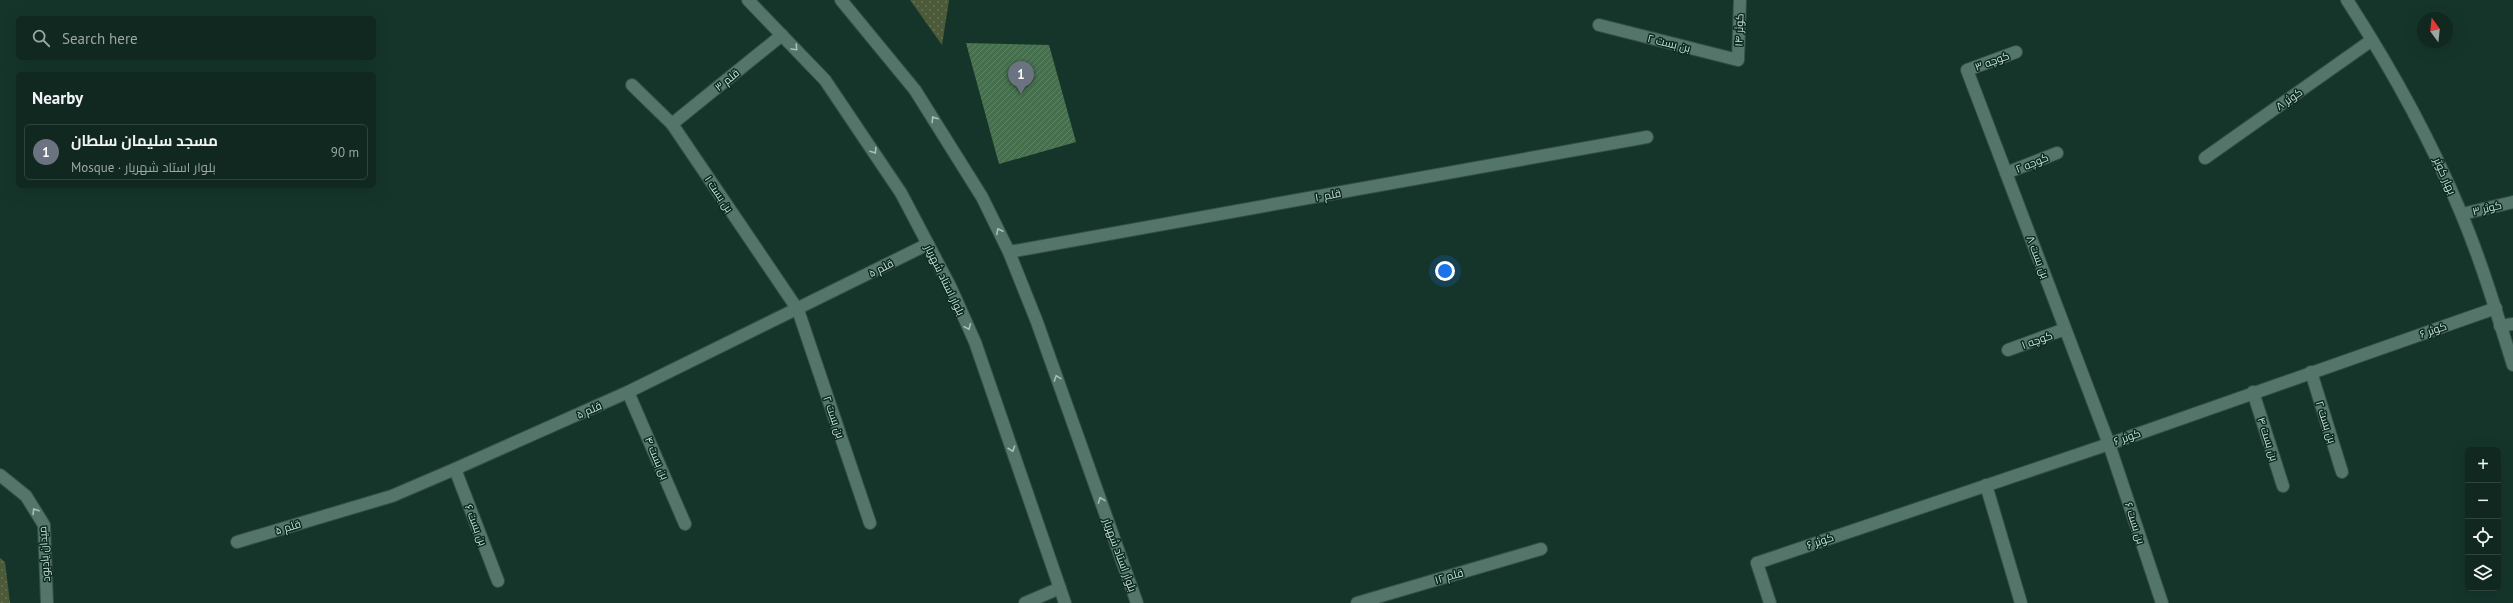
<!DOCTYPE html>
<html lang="en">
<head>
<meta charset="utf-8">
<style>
	body { margin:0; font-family:"PT Sans",Cairo,sans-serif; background:#1e342d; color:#f1f3f6 }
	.controls { position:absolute; right:12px; bottom:12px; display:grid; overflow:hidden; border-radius:6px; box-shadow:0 4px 16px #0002 }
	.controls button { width:36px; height:36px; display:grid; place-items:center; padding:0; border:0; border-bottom:1px solid #30443e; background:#102820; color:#f1f3f6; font:20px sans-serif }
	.compass { position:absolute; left:2417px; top:12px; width:36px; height:36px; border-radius:50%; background:#102820; box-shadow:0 4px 16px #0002; rotate:345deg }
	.you { position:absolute; left:1445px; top:271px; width:14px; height:14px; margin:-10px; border:3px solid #fff; border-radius:50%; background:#1a73e8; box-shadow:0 0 0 6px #1a73e833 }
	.badge { display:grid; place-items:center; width:26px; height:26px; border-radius:50%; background:#f6a247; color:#fff; font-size:13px; font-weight:700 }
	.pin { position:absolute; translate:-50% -33px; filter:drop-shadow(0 1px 2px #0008) }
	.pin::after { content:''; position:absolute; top:21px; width:14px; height:12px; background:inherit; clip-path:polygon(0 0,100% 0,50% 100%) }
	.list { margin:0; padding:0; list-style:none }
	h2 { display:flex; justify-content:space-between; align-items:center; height:52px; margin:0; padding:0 16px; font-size:17px }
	h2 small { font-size:13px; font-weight:400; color:#9ca6a5 }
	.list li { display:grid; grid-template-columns:26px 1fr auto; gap:12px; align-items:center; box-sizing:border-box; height:56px; margin:0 8px 8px; padding:0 8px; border:1px solid #30443e; border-radius:6px }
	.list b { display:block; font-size:15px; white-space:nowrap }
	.list p { margin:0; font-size:13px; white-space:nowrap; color:#9ca6a5 }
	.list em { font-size:13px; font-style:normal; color:#9ca6a5 }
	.icon { flex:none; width:22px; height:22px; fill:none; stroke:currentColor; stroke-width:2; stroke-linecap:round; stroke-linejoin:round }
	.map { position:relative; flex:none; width:2513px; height:603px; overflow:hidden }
	.search { position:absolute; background:#102820; box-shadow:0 4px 16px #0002; left:16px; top:16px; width:360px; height:44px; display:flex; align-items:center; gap:10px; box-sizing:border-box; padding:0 14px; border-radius:6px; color:#9ca6a5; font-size:15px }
	.panel { position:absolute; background:#102820; box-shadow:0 4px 16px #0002; left:16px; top:72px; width:360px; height:116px; border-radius:6px }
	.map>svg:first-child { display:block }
	.grass { fill:url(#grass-dots) }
	.building { fill:url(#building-hatch) }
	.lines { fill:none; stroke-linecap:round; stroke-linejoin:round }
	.service-casing { stroke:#354f46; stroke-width:14 }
	.minor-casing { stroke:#354f46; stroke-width:14 }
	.secondary-casing { stroke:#354f46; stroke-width:14 }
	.service { stroke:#547569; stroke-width:12 }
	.minor { stroke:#547569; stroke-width:12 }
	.secondary { stroke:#547569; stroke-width:12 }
	.oneway { stroke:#a9bfb7 }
	.labels { text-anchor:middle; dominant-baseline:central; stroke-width:3; stroke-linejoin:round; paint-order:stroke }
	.street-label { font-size:11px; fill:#cddfd8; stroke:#0a2b21 }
</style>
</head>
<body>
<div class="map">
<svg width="2513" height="603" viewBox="0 0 2513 603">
	<defs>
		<pattern id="grass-dots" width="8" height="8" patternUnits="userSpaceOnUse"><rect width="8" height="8" fill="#4c5a3a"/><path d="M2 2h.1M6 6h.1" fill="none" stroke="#657156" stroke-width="1.8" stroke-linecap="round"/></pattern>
		<pattern id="building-hatch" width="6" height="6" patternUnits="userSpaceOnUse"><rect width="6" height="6" fill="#456f4d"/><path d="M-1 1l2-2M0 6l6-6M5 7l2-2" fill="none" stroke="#5f8366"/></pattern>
	</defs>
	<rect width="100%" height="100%" fill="#15352b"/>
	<g class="grass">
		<polygon points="910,0 949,0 942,45"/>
		<polygon points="0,558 5,562 10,603 0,603"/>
	</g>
	<polygon class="building" points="966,43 1049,45 1076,142 999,164"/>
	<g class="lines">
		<g class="service-casing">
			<g id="service">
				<polyline points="1599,25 1738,60 1740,0"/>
				<polyline points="2016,52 1967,70 2109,444 2162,603"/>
				<polyline points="632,85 672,124 798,310 870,523"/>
				<polyline points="672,124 782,35"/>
				<polyline points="2205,158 2372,40"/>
				<polyline points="2006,173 2057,153"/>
				<polyline points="2462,214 2513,202"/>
				<polyline points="1009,252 1647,137"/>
				<polyline points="2500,326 2513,324"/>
				<polyline points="2008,350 2065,329"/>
				<polyline points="2311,372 2342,472"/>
				<polyline points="628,392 685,524"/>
				<polyline points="2253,392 2283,486"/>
				<polyline points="455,469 498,581"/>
				<polyline points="1986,485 2021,603"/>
				<polyline points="237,542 392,496 455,469 628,392 928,244"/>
				<polyline points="1757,563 1770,603"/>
				<polyline points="1025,603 1060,588"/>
				<polyline points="1357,603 1541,549"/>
			</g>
		</g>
		<g class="minor-casing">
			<g id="minor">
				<path d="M2347 0C2391 68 2430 138 2461 213 2482 263 2497 314 2513 365"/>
				<polyline points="1757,563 2109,444 2496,308"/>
			</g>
		</g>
		<g class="secondary-casing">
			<g id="secondary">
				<polyline points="748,0 825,80 901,193 950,286 975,342 1065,603"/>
				<polyline points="841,0 915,90 982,197 1009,252 1037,322 1137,603"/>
				<polyline points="0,475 26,496 44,525 47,603"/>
			</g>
		</g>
		<use href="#service" class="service"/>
		<use href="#minor" class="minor"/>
		<use href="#secondary" class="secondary"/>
	</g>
	<defs><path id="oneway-chevron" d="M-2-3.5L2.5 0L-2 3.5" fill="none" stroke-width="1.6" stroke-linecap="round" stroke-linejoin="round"/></defs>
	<g class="oneway">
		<use href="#oneway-chevron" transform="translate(795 48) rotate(47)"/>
		<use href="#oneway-chevron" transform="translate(934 119) rotate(-123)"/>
		<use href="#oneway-chevron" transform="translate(874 151) rotate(57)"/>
		<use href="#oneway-chevron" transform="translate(999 231) rotate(-116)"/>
		<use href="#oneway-chevron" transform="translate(968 327) rotate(66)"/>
		<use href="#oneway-chevron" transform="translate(1057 378) rotate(-110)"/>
		<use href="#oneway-chevron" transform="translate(1012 449) rotate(71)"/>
		<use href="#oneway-chevron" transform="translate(1101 500) rotate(-110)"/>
		<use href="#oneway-chevron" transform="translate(35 511) rotate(-122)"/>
	</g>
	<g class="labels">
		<g class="street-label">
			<text transform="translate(1739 30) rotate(-88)">کوثر ۱۴</text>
			<text transform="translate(1669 43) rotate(14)">بن بست ۲</text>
			<text transform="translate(1992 61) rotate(-20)">کوچه ۳</text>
			<text transform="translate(727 80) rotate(-39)">قلم ۳</text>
			<text transform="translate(2289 99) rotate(-35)">کوثر ۸</text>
			<text transform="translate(2032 163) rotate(-22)">کوچه ۲</text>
			<text transform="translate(2445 176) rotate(66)">بهار کوثر</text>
			<text transform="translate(719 194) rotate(56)">بن بست ۱</text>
			<text transform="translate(1328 195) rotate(-10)">قلم ۱۰</text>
			<text transform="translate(2487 208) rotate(-14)">کوثر ۳</text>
			<text transform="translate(2038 257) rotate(69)">بن بست ۸</text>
			<text transform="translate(881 268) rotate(-27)">قلم ۵</text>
			<text transform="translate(945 280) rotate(64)">بلوار استاد شهریار</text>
			<text transform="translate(2433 330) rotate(-19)">کوثر ۶</text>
			<text transform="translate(2037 340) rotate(-20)">کوچه ۱</text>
			<text transform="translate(589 410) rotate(-24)">قلم ۵</text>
			<text transform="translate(834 417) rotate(71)">بن بست ۲</text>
			<text transform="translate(2326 422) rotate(72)">بن بست ۲</text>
			<text transform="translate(2127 437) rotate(-20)">کوثر ۶</text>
			<text transform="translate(2268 439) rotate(72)">بن بست ۴</text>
			<text transform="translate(657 458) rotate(67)">بن بست ۴</text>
			<text transform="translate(2135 523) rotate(72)">بن بست ۶</text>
			<text transform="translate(476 525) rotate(69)">بن بست ۶</text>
			<text transform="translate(288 527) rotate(-17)">قلم ۵</text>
			<text transform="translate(1820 541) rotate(-19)">کوثر ۶</text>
			<text transform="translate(44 554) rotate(-94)">میدان یادبود</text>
			<text transform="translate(1120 555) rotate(70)">بلوار استاد شهریار</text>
			<text transform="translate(1449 576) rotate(-16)">قلم ۱۲</text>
		</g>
	</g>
</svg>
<div class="controls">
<button>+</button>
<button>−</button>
<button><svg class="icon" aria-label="locate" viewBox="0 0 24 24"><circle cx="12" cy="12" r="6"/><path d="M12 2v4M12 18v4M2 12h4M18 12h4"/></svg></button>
<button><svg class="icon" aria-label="layers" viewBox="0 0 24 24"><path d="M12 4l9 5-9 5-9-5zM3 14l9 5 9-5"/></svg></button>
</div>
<svg class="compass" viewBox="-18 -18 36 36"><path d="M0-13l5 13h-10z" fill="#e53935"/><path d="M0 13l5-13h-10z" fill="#9ca6a5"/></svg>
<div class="you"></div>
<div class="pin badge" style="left:1021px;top:94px;background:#6b7280">1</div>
<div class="search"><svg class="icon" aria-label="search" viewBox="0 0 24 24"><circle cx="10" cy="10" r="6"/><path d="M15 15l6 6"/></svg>Search here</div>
<section class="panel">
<h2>Nearby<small></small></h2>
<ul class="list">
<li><span class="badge" style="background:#6b7280">1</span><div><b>مسجد سلیمان سلطان</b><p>Mosque · بلوار استاد شهریار</p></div><em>90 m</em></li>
</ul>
</section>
</div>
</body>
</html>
